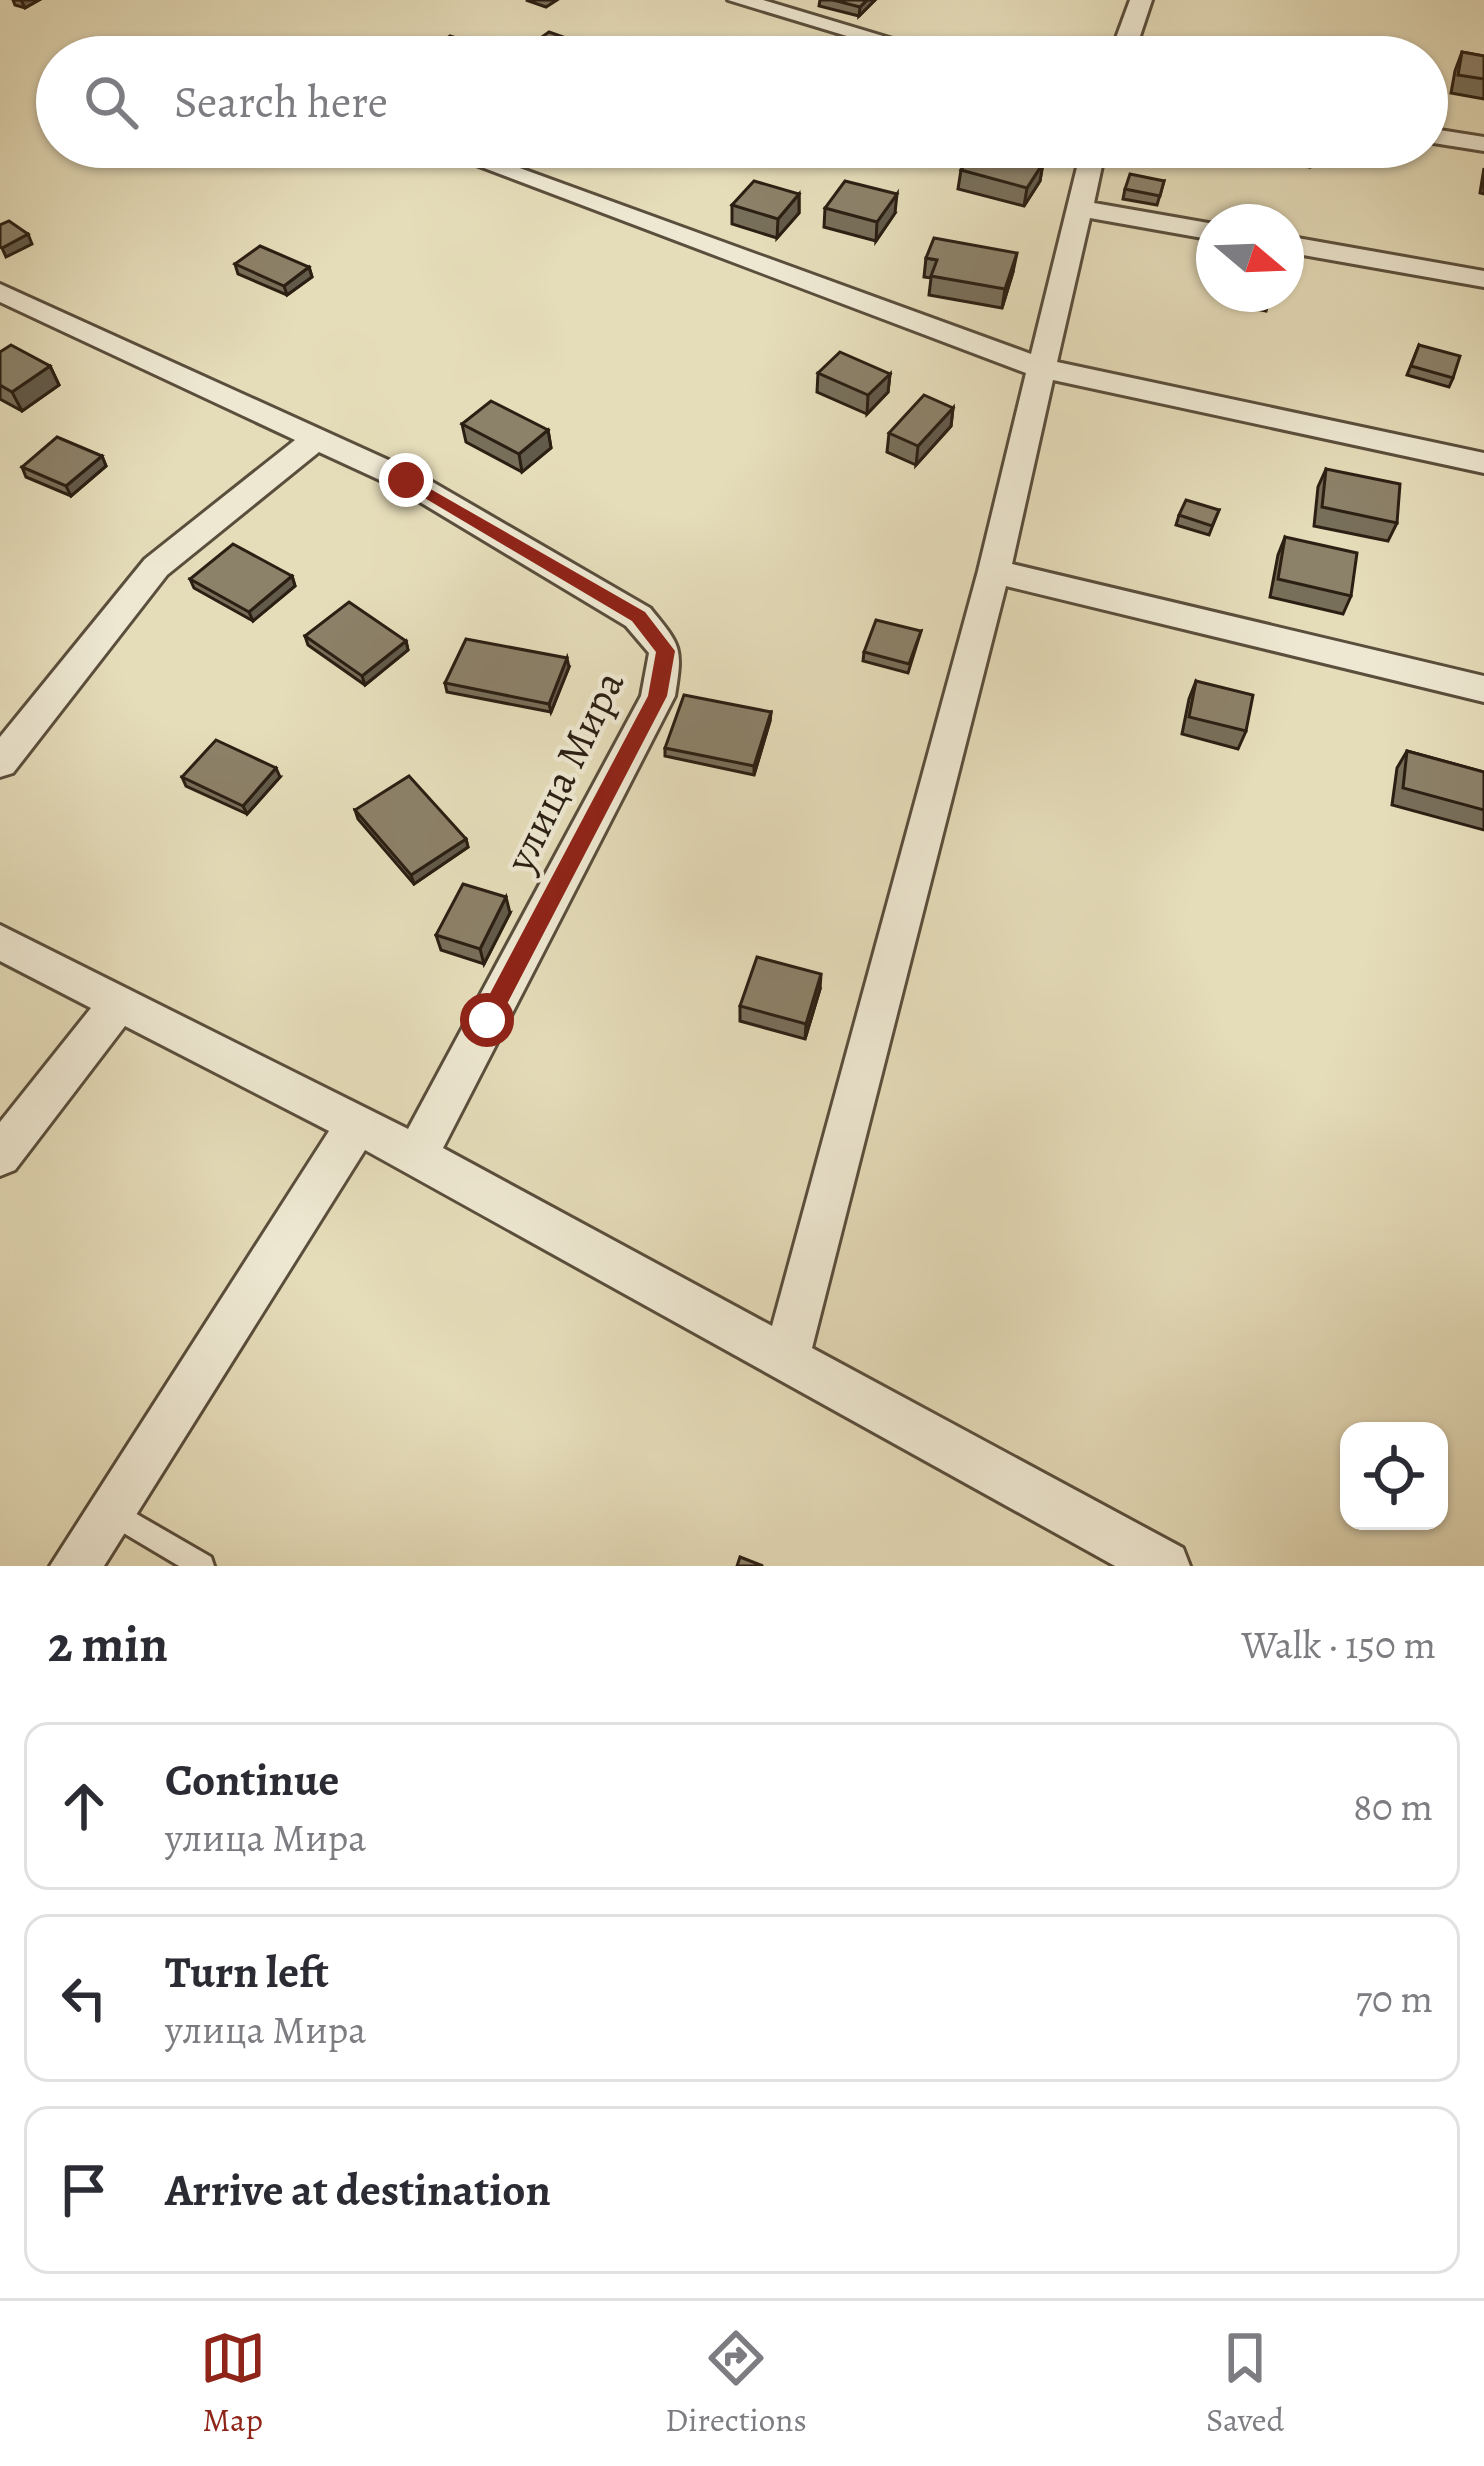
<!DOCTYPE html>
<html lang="en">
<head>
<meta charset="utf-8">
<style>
	body { margin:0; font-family:Alegreya,serif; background:#f7f7f7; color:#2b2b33 }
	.controls { position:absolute; right:36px; bottom:36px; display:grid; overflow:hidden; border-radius:24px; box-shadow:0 3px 9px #0004 }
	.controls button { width:108px; height:108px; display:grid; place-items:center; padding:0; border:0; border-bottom:3px solid #e1e1e2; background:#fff; color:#2b2b33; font:60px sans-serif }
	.compass { position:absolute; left:1196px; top:204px; width:108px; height:108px; border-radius:50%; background:#fff; box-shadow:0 3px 9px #0004; rotate:109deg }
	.stop { position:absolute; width:36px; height:36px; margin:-27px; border:9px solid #8f2418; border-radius:50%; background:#fff }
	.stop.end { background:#8f2418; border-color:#fff; box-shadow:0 3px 12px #0008 }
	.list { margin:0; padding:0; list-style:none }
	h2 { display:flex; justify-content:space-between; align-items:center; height:156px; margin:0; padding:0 48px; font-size:51px }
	h2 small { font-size:39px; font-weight:400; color:#7c7c81 }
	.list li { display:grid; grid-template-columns:78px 1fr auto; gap:36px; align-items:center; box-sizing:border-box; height:168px; margin:0 24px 24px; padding:0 24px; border:3px solid #e1e1e2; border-radius:24px }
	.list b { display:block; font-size:45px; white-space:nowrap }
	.list p { margin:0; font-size:39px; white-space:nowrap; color:#7c7c81 }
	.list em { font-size:39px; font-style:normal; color:#7c7c81 }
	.icon { flex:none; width:66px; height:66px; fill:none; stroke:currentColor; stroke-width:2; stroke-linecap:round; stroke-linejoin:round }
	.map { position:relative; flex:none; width:1484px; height:1566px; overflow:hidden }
	.search { position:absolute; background:#fff; box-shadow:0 3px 9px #0004; left:36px; right:36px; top:36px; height:132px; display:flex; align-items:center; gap:30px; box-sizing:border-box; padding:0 42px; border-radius:66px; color:#7c7c81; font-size:45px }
	.sheet { height:732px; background:#fff }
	nav { display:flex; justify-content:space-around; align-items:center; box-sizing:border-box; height:168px; border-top:3px solid #e1e1e2; background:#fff; font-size:33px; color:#7c7c81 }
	nav a { display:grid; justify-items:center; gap:6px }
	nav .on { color:#8f2418 }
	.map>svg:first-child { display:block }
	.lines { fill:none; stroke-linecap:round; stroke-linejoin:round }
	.service-casing { stroke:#5a4e3c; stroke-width:6 }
	.minor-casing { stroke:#5a4e3c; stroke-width:6 }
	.service { fill:#eee8d2; fill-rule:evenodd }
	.minor { fill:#eee8d2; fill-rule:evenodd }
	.wall { fill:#786f5a; stroke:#2b1f13; stroke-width:3 }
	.shaded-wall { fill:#625a4a; stroke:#2b1f13; stroke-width:3 }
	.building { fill:#8c8169; stroke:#2b1f13; stroke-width:3 }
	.route { fill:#8f2418 }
	.labels { text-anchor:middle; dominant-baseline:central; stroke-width:9; stroke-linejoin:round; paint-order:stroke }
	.street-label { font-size:42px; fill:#2b1f13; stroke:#eee8d2 }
</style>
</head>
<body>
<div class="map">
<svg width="1484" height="1566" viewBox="0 0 1484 1566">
	<rect width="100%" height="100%" fill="#e5dcb9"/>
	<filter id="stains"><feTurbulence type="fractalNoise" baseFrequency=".00167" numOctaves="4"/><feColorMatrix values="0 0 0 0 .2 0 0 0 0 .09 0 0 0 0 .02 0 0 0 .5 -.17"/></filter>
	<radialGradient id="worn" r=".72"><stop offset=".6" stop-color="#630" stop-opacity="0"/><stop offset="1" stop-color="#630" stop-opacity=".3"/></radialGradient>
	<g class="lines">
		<g class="service-casing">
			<polygon id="service" points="114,1501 211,1557 214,1566 179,1566 105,1522 102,1513 105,1504"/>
		</g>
		<g class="minor-casing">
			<g id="minor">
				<polygon points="728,0 763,0 953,57 916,57"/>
				<polygon points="1130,0 1152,0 1133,57 1109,57"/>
				<polygon points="1427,128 1484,137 1484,151 1427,142"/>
				<path d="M1082 147H1106L1094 203 1214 224V240L1090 218 1057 362 1484 453V473L1053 380 1012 564 1484 676V702L1006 586 812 1348 1183 1548 1190 1566H1115L365 1150 104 1566H50L329 1131 125 1026 15 1170 0 1176V1122L91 1008 0 961V925L408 1129 641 696 649 653 626 626 395 487 319 452 167 575 13 773 0 777V737L145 559 295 440 0 302V284L417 473 650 608C681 646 683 647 675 696L443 1148 772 1326 978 571 1026 373 455 157 458 152H476L1031 354Z"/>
				<polygon points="1286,236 1484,271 1484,287 1286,252"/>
			</g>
		</g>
		<use href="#service" class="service"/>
		<use href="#minor" class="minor"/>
	</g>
	<g class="wall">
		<polygon points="13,0 39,0 25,8 15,5"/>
		<polygon points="526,0 557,0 546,7"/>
		<polygon points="820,0 875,0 859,16 819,6"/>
		<polygon points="535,42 580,43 581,52 574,57 553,57 536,51"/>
		<polygon points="1462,52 1484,56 1484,99 1451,93 1455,71"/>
		<polygon points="1276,147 1313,158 1310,167 1272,161"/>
		<polygon points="1043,163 1040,181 1024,206 958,189 961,170"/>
		<polygon points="1484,168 1484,194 1480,193"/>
		<polygon points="1164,181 1157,205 1123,199 1125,189"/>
		<polygon points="799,194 799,213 777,238 732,224 732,205"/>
		<polygon points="825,208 895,213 876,241 824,227"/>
		<polygon points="926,258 1013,272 1002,308 929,295 931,278 924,277"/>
		<polygon points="235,264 309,267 312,277 287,295 238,274"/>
		<polygon points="1233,294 1271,294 1266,311 1230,304"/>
		<polygon points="1419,345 1453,378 1449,387 1407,375"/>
		<polygon points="0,352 50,366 59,385 22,411 0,399"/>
		<polygon points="818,373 890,374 888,392 867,414 817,392"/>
		<polygon points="953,408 951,426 916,465 887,452 889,433"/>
		<polygon points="462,424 548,430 551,448 522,472 466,442"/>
		<polygon points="102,456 106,466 71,496 26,477 22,467"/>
		<polygon points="1326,469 1397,523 1388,541 1314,526 1318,487"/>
		<polygon points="1219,510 1209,535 1176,525 1179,515"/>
		<polygon points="1285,537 1351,596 1343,614 1270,597 1278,555"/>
		<polygon points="292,576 295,586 253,621 194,588 190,579"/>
		<polygon points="921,631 908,673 863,661 864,652"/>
		<polygon points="305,636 406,641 408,650 365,685 308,645"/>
		<polygon points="569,667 551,712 447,692 445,683"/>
		<polygon points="1196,681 1246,731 1238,749 1182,734 1189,699"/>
		<polygon points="771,712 770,721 754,775 665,756 665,748"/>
		<polygon points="1407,751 1484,772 1484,830 1392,805 1397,768"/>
		<polygon points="182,777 280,777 247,814 186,786"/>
		<polygon points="355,810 466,839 468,847 414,884 358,819"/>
		<polygon points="510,913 484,964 441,950 436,935"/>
		<polygon points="820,989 805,1039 740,1021 740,1006"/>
	</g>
	<g class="shaded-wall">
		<polygon points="21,0 39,0 25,8"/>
		<polygon points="867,0 875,0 859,16 860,7"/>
		<polygon points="580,43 581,52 574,57 567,57 567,53"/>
		<polygon points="488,48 489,57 476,57"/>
		<polygon points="1043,163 1040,181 1024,206 1027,188"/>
		<polygon points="799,194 799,213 777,238 778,219"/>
		<polygon points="897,194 895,213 876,241 877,222"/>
		<polygon points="28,234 32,244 6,257 2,248"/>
		<polygon points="1017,253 1013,272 1002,308 1005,289"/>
		<polygon points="309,267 312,277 287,295 284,286"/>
		<polygon points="50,366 59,385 22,411 12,392"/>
		<polygon points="890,374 888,392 867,414 868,395"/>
		<polygon points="953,408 951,426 916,465 918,446"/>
		<polygon points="548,430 551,448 522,472 519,454"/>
		<polygon points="102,456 106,466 71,496 66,486"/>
		<polygon points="292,576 295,586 253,621 249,612"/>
		<polygon points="406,641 408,650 365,685 362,676"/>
		<polygon points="567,658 569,667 551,712 549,704"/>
		<polygon points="771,712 770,721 754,775 754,766"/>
		<polygon points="276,768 280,777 247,814 243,806"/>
		<polygon points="466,839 468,847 414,884 411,875"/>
		<polygon points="506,897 510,913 484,964 480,949"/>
		<polygon points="821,974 820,989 805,1039 806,1024"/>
	</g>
	<g class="building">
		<polygon points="833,0 867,0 860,7"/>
		<polygon points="549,32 580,43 567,53 535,42"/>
		<polygon points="450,36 488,48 476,57 422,57"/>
		<polygon points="639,40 691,54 688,57 622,57"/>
		<polygon points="1462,52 1484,56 1484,79 1458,75"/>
		<polygon points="977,147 980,147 1043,163 1027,188 961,170"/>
		<polygon points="1276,147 1315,147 1313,158 1275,152"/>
		<polygon points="1130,174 1164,181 1160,196 1125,189"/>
		<polygon points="754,181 799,194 778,219 732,205"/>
		<polygon points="845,181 897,194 877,222 825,208"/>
		<polygon points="9,221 28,234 2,248 0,247 0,225"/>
		<polygon points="934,238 1017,253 1005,289 931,276 937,260 926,258"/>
		<polygon points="260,246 309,267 284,286 235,264"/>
		<polygon points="1271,294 1269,302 1233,295 1233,294"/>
		<polygon points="11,345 50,366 12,392 0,385 0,352"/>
		<polygon points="1419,345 1460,356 1453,378 1411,366"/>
		<polygon points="840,352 890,374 868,395 818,373"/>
		<polygon points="924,395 953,408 918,446 889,433"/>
		<polygon points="491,401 548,430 519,454 462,424"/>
		<polygon points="57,437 102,456 66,486 22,467"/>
		<polygon points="1326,469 1400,484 1397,523 1322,507"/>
		<polygon points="1186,500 1219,510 1212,526 1179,515"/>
		<polygon points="1285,537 1357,553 1351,596 1278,579"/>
		<polygon points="233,544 292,576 249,612 190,579"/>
		<polygon points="349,602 406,641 362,676 305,636"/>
		<polygon points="876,620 921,631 909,664 864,652"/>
		<polygon points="466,639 567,658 549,704 445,683"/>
		<polygon points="1196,681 1253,695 1246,731 1189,717"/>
		<polygon points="684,695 771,712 754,766 665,748"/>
		<polygon points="216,740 276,768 243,806 182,777"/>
		<polygon points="1407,751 1484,772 1484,810 1403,788"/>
		<polygon points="409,776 466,839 411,875 355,810"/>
		<polygon points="463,884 506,897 480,949 436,935"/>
		<polygon points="757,957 821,974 806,1024 740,1006"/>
		<polygon points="740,1557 763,1566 737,1566"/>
	</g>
	<polygon class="route" points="406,475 645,612 675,651 667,696 495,1027 487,1030 476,1020 648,696 656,652 632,621 401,484"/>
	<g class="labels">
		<g class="street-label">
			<text transform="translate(564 771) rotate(-64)">улица Мира</text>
		</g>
	</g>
	<rect width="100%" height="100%" filter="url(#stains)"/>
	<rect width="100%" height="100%" fill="url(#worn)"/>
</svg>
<div class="controls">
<button><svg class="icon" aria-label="locate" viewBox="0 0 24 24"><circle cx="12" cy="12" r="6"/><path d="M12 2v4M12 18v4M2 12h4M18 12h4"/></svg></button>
</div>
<svg class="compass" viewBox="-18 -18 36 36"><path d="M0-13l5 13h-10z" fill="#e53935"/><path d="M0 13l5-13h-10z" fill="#7c7c81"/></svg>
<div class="stop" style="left:487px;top:1020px"></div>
<div class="stop end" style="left:406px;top:480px"></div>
<div class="search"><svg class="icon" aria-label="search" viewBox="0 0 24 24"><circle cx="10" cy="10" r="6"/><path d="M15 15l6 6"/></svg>Search here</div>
</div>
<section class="sheet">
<h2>2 min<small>Walk · 150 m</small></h2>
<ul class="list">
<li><svg class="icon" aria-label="ahead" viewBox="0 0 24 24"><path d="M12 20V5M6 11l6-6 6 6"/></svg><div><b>Continue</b><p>улица Мира</p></div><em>80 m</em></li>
<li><svg class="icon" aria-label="left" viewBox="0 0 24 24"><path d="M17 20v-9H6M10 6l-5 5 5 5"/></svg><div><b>Turn left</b><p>улица Мира</p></div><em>70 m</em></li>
<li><svg class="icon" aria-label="arrive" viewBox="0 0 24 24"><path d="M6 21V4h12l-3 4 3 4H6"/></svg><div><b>Arrive at destination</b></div></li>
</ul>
</section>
<nav>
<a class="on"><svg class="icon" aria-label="map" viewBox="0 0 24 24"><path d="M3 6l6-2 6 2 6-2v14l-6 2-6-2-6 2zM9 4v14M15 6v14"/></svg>Map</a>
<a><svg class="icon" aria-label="directions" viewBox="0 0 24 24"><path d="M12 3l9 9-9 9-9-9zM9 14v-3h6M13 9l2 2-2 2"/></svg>Directions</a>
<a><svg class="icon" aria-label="saved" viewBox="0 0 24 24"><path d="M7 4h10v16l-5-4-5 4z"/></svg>Saved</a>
</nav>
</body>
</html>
